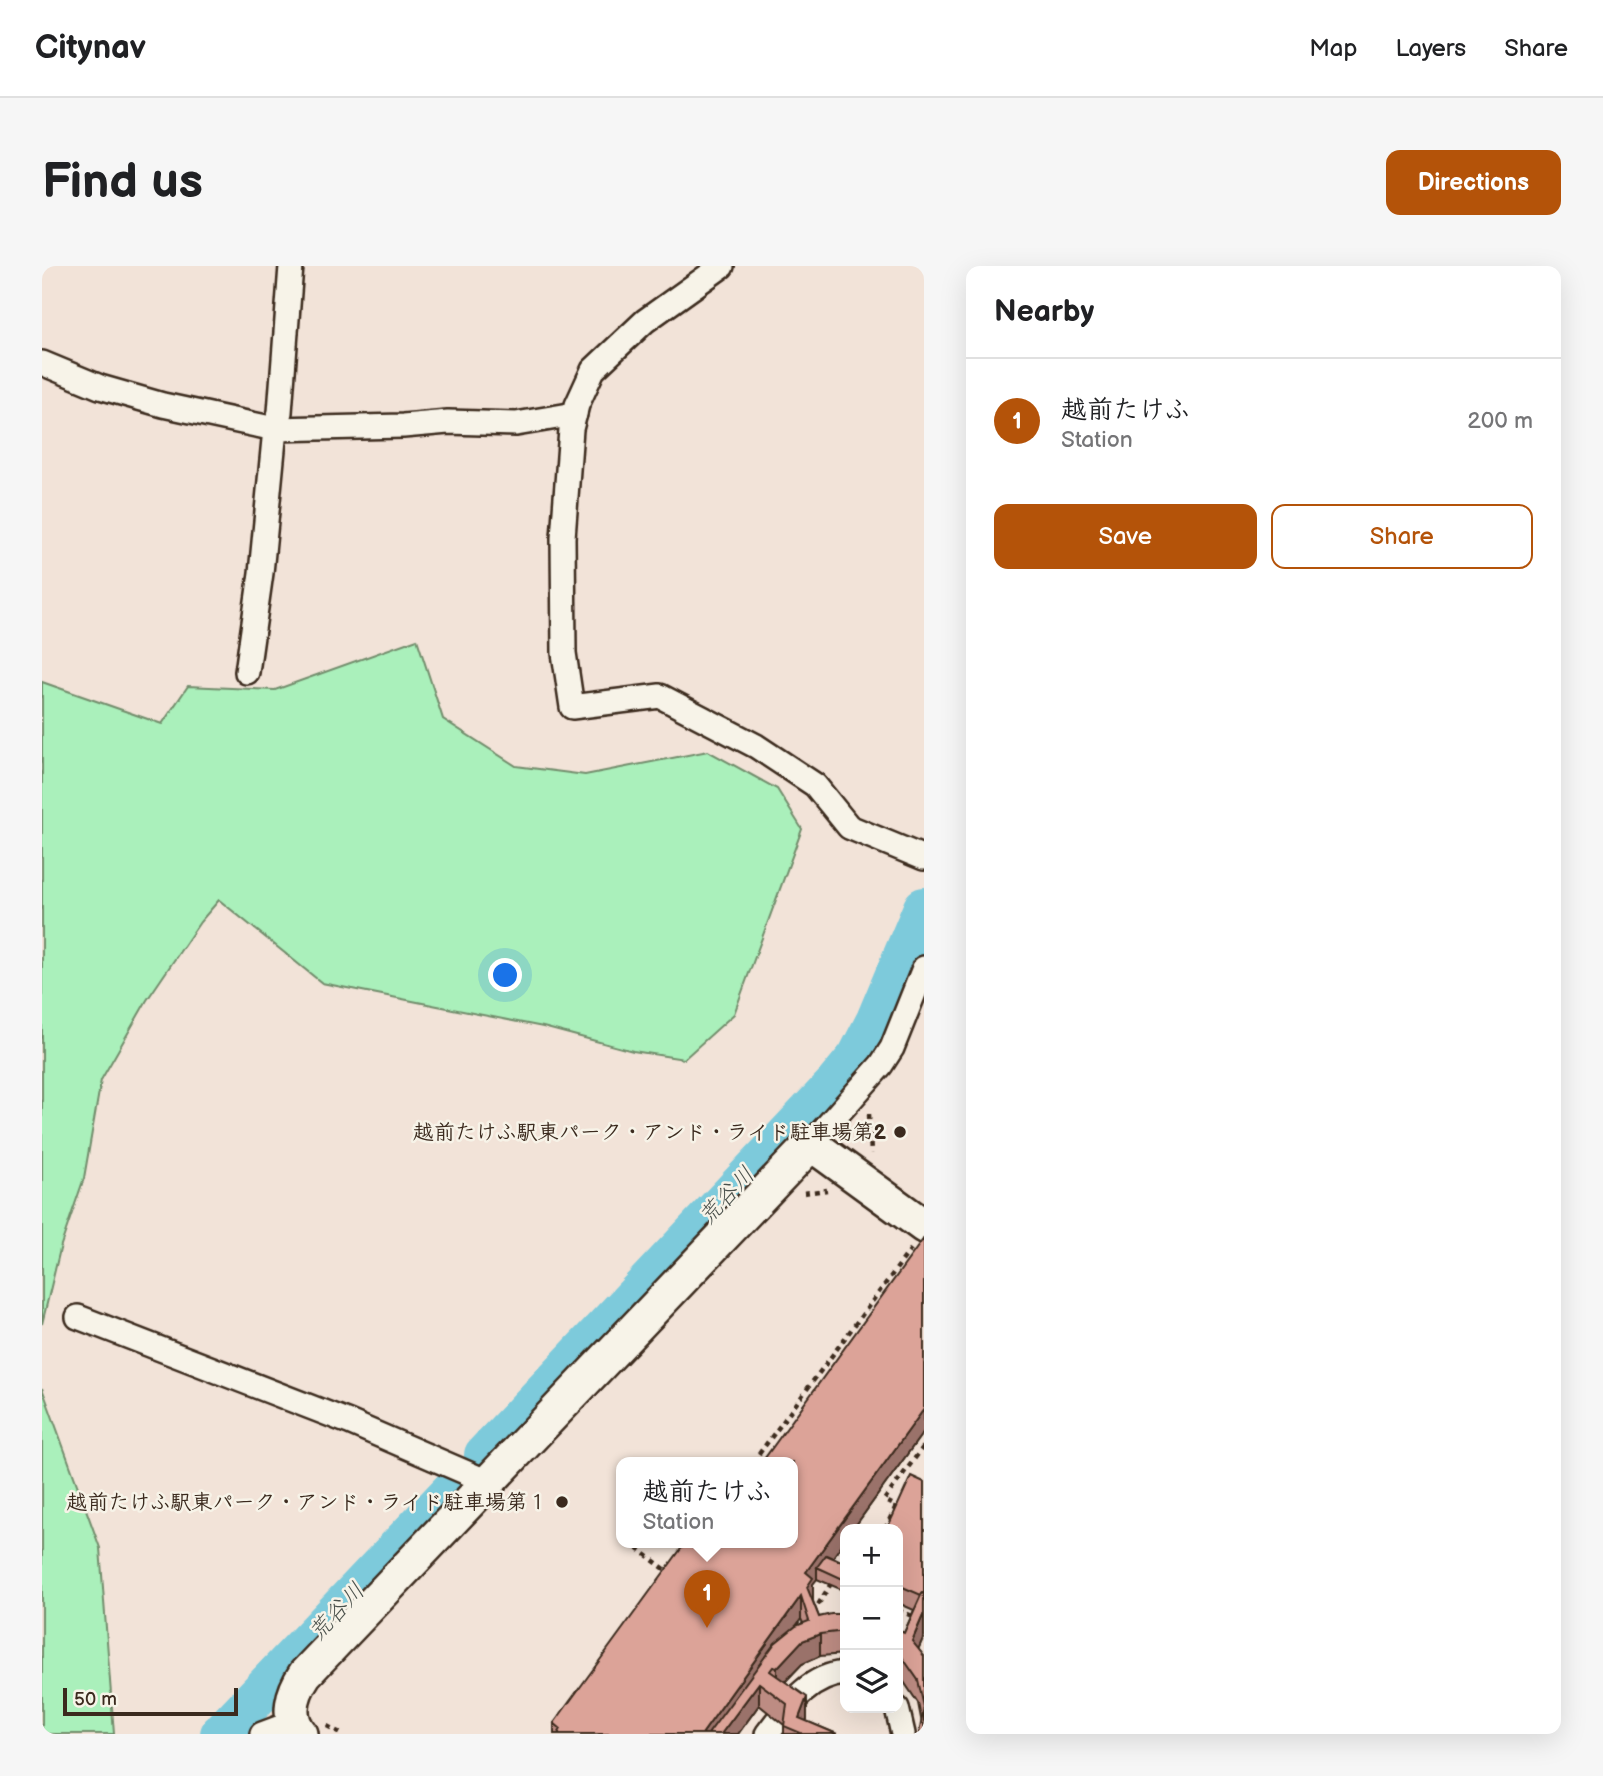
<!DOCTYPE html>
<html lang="en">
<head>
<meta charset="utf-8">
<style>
	body { margin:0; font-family:"Balsamiq Sans","Klee One",sans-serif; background:#f6f6f6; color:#202124 }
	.controls { position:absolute; right:21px; bottom:21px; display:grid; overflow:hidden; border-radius:14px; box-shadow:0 7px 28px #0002 }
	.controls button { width:63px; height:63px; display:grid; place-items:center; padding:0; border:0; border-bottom:2px solid #e0e0e0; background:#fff; color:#202124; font:35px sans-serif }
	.scale { position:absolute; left:21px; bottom:18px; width:175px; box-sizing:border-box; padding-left:7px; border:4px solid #3b2a1e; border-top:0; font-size:19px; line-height:24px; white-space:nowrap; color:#3b2a1e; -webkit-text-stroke:5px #f7f3e8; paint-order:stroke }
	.you { position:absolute; left:464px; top:710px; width:24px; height:24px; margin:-18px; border:5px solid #fff; border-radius:50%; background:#1a73e8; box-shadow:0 0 0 10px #1a73e833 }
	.badge { display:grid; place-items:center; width:46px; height:46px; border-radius:50%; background:#b45309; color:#fff; font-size:23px; font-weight:700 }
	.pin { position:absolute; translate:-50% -58px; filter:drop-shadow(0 2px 4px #0008) }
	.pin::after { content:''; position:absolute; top:37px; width:24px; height:21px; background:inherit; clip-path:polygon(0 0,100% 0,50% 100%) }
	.popup { position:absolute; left:574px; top:1191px; width:182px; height:91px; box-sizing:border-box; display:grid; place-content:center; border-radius:14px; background:#fff; filter:drop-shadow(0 2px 5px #0005); font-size:23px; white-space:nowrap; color:#757577 }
	.popup b { font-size:26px; color:#202124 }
	.popup::after { content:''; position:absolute; left:50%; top:100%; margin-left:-14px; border:14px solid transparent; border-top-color:#fff }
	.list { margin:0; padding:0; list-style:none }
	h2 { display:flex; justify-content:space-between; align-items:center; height:91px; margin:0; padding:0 28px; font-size:30px }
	h2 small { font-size:23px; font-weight:400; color:#757577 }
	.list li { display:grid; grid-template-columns:46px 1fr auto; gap:21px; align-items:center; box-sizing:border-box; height:126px; padding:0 28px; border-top:2px solid #e0e0e0 }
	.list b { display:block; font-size:26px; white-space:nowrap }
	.list p { margin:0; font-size:23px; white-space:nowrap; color:#757577 }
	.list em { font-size:23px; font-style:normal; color:#757577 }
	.actions { display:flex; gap:14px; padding:21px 28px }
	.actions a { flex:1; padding:16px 0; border:2px solid #b45309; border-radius:14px; text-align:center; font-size:24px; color:#b45309 }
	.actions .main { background:#b45309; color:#fff }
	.icon { flex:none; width:38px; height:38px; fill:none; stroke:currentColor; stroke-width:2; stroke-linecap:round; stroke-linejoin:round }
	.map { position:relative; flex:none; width:882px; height:1468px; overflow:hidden; border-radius:14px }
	header { display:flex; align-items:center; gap:42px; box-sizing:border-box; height:98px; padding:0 35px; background:#fff; border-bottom:2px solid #e0e0e0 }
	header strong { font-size:33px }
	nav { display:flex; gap:38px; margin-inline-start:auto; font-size:24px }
	.intro { display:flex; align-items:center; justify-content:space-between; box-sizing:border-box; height:168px; padding:0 42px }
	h1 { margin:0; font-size:49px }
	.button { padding:18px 32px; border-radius:14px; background:#b45309; color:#fff; font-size:24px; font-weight:700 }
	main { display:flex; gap:42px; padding:0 42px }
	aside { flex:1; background:#fff; border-radius:14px; box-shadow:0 7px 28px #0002 }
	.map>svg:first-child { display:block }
	.green { fill:#aaf0bb; stroke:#728d6c; stroke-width:2 }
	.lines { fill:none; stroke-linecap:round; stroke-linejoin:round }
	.river { stroke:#7dcadb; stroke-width:42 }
	.street-casing { stroke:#3b2a1e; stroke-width:28 }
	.secondary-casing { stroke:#3b2a1e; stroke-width:38 }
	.path { stroke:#3b2a1e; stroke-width:4.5; stroke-dasharray:5 5; stroke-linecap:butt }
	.street { stroke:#f7f3e8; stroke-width:23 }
	.secondary { stroke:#f7f3e8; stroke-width:33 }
	.wall { fill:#bd8c83; stroke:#3b2a1e; stroke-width:2; fill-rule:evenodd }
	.shaded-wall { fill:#9a726a; stroke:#3b2a1e; stroke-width:2 }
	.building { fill:#dca398; stroke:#3b2a1e; stroke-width:2 }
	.poi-dot { fill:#3b2a1e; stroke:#f7f3e8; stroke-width:2.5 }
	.labels { text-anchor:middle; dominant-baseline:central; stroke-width:5; stroke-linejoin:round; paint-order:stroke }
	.poi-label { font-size:21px; font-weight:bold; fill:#3b2a1e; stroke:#f7f3e8; text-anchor:end }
	.water-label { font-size:23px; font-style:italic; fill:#4c524d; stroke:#f7f3e8 }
</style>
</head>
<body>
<header>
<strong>Citynav</strong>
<nav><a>Map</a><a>Layers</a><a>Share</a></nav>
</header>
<div class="intro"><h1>Find us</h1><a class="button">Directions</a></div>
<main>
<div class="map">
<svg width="882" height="1468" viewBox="0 0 882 1468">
	<rect width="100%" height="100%" fill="#f2e3d8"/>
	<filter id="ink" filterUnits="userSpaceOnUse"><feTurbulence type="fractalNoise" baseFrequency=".0143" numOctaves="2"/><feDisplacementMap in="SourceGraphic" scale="14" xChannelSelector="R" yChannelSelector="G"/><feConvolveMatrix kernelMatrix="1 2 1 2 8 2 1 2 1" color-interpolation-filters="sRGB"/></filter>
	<g filter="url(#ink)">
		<g class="green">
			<polygon points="375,373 401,453 474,500 543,509 666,485 735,523 760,563 692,748 642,793 591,785 501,761 280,717 177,634 158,656 105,734 59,814 42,912 19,979 0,1058 0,416 120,458 146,420 233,424"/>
			<polygon points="0,1122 58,1282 72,1468 0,1468"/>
		</g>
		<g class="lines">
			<g class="river">
				<polyline points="443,1189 793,819 816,791 835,754 882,642"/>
				<polyline points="179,1468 411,1224"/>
			</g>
			<g class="street-casing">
				<g id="street">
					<polyline points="680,0 603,55 551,104 535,139 529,163 521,272 522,387 530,441 618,430 714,480 773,519 807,561 882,592"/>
					<polyline points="0,97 58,121 121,139 233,163 361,160 406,156 474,158 533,148"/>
					<polyline points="205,406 219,307 233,163 238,146 249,0"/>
					<polyline points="769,878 839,799 850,782 882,702"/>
					<polyline points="36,1051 307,1156 446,1216"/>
					<polyline points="855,1442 861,1468"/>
					<polyline points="220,1468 252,1456"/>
					<path d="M725 1468C746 1441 766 1410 803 1407"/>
				</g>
			</g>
			<g class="secondary-casing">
				<path id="secondary" d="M259 1468C243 1450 251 1426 263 1408L769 878 882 960"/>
			</g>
			<g class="path">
				<polyline points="827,848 829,888"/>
				<polyline points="762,927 785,924"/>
				<polyline points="711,1196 869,983"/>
				<polyline points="843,1263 854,1240 842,1234 882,1180"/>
				<polyline points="587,1276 628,1307"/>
				<polyline points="856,1344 882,1355"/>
				<polyline points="771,1347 790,1316"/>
				<polyline points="285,1460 300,1468"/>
			</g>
			<use href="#street" class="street"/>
			<use href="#secondary" class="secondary"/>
		</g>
		<g class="wall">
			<path d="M882 972V1165L811 1263H803V1274L791 1291 803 1297V1325L775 1313 771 1318V1335L777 1351 803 1348V1388L778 1390 760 1398 743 1416 765 1453 764 1455 795 1468H742V1459L717 1439 696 1468H512V1457L751 1276ZM759 1353 761 1357 753 1361Z"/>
			<polygon points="869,1210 882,1370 876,1383 882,1390 882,1468 876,1437 856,1407 856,1364 862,1367 872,1344 856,1337 856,1263"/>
		</g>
		<g class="shaded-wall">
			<polygon points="882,1143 882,1165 811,1263 803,1263 803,1274 782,1304 775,1301 775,1313 771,1318 771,1334 765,1343 764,1306"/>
			<polygon points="759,1330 759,1353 676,1468 660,1468"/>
			<polygon points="882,1347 882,1370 870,1398 870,1375"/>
			<polygon points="778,1368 778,1390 760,1398 735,1424 735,1402 760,1375"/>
			<polygon points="717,1417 717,1439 696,1468 679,1468"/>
			<polygon points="765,1431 765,1453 759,1467 757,1452"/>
		</g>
		<g class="building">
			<polygon points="882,972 882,1143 764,1306 771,1312 765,1321 777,1351 789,1348 803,1348 803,1365 778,1368 760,1375 735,1402 731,1401 728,1405 765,1431 757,1452 795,1468 761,1468 742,1460 745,1438 717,1417 679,1468 666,1468 733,1377 754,1360 767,1355 759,1330 660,1468 516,1468 519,1463 512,1457 644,1276 751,1276 751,1196 720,1196"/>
			<polygon points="869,1210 882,1216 882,1328 880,1327 879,1329 856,1319 856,1263 845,1263"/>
			<polygon points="784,1289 803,1297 803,1314 775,1301"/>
			<polygon points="880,1327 882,1328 882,1347 870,1375 882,1390 882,1468 877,1468 882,1441 876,1414 856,1385 856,1364 862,1367"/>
		</g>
	</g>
	<g class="poi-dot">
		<circle cx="858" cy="866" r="7"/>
		<circle cx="520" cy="1236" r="7"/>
	</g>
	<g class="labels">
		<g class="poi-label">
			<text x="844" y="866">越前たけふ駅東パーク・アンド・ライド駐車場第2</text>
			<text x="506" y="1236">越前たけふ駅東パーク・アンド・ライド駐車場第１</text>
		</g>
		<g class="water-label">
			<text transform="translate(685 930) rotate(-47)">荒谷川</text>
			<text transform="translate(295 1346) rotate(-47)">荒谷川</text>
		</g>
	</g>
</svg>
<div class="controls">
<button>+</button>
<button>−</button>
<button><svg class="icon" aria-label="layers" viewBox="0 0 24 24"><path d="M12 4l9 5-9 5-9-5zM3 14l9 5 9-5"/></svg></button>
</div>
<div class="scale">50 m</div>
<div class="you"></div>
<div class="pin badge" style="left:665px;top:1362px">1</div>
<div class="popup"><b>越前たけふ</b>Station</div>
</div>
<aside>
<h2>Nearby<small></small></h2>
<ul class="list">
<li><span class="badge">1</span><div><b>越前たけふ</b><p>Station</p></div><em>200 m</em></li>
</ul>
<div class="actions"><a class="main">Save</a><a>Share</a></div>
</aside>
</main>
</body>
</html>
